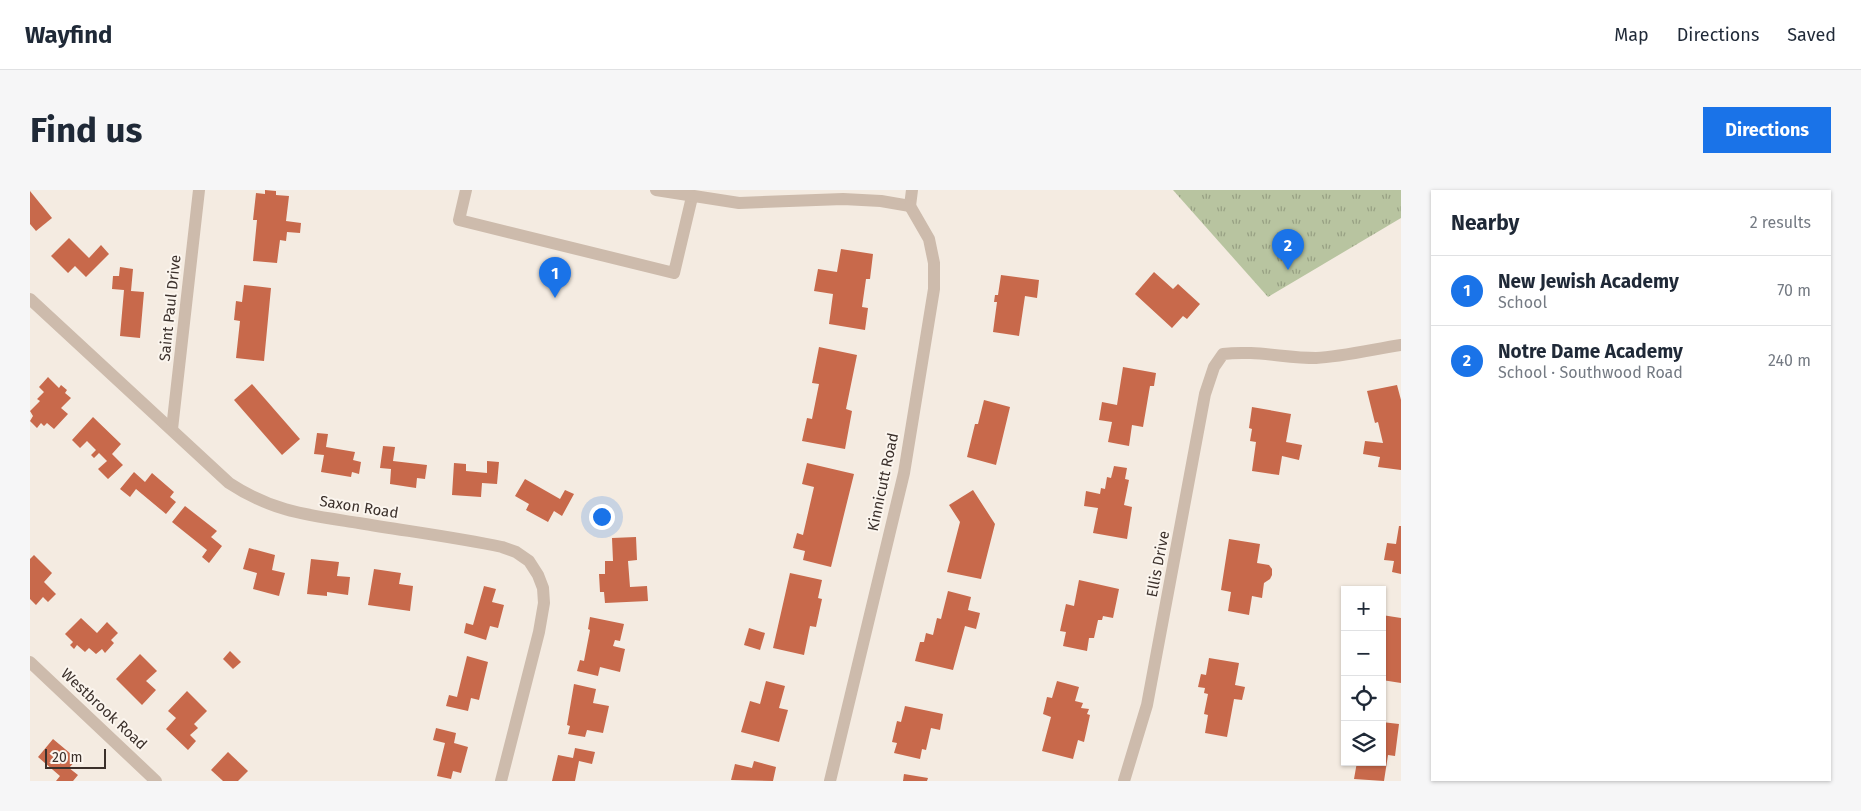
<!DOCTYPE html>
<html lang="en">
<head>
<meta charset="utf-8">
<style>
	body { margin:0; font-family:"Fira Sans",sans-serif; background:#f6f6f7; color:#1f2937 }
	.controls { position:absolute; right:15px; bottom:15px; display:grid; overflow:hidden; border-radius:0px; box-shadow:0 1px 4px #0004 }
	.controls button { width:45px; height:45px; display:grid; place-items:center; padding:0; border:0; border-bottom:1px solid #e0e1e3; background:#fff; color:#1f2937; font:25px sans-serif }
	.scale { position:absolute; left:15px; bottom:12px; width:61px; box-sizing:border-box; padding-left:5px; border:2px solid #3b302b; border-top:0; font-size:14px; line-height:18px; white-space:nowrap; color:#3b302b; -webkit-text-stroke:4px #fbf5ee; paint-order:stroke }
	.you { position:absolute; left:571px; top:326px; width:18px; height:18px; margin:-12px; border:4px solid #fff; border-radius:50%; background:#1a73e8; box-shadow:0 0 0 8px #1a73e833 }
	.badge { display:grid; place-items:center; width:32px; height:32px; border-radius:50%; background:#1a73e8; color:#fff; font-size:16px; font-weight:700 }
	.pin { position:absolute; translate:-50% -41px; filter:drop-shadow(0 1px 2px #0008) }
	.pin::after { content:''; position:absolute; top:26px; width:18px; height:15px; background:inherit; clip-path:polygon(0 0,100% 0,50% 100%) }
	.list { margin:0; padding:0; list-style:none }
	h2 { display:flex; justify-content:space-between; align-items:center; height:65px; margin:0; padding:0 20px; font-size:21px }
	h2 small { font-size:16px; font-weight:400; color:#747a83 }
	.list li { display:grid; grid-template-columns:32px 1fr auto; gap:15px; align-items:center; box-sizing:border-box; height:70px; padding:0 20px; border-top:1px solid #e0e1e3 }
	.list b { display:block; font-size:19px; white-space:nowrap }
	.list p { margin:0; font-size:16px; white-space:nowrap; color:#747a83 }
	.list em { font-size:16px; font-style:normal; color:#747a83 }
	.icon { flex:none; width:28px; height:28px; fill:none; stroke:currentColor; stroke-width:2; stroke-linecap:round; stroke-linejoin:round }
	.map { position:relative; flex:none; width:1371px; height:591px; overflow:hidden; border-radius:0px }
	header { display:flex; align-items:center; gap:30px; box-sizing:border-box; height:70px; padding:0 25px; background:#fff; border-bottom:1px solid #e0e1e3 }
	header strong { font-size:24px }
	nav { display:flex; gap:28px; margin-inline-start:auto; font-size:18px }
	.intro { display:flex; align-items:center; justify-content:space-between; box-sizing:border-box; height:120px; padding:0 30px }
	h1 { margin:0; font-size:35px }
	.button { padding:12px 22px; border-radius:0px; background:#1a73e8; color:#fff; font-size:18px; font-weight:700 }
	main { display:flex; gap:30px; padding:0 30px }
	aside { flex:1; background:#fff; border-radius:0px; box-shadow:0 1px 4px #0004 }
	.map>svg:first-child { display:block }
	.grass { fill:url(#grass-tufts) }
	.building { fill:#c8694b }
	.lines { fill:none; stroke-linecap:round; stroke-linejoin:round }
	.lane { stroke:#cdbbac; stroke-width:12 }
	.street { stroke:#cdbbac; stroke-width:12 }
	.labels { text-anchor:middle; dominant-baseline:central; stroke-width:4; stroke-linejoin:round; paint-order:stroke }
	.street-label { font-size:15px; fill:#3b302b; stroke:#fbf5ee }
</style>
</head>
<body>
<header>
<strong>Wayfind</strong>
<nav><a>Map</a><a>Directions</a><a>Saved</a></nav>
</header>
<div class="intro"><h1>Find us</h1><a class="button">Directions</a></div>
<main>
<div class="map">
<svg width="1371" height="591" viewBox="0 0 1371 591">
	<defs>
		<pattern id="grass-tufts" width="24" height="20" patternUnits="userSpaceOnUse" patternTransform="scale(1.25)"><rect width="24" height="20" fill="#b8c4a0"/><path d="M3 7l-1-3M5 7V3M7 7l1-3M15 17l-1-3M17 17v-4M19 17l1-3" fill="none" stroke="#97a083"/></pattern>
	</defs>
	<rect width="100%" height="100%" fill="#f4ebe1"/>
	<polygon class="grass" points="1143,0 1371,0 1371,28 1238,107"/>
	<g class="building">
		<polygon points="235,0 246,1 246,5 259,6 256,31 271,33 270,43 257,42 256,51 250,50 247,73 223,71 227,30 223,30 226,3 235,4"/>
		<polygon points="0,1 22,28 6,41 0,34"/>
		<polygon points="39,48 59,68 71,55 79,64 56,87 45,76 38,83 21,66"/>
		<polygon points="811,59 843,64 840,89 836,89 832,117 838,118 835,140 799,134 803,104 784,101 788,79 807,82"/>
		<polygon points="90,77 103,79 101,101 114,102 110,148 90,146 94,100 82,99 83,86 89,86"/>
		<polygon points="1124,82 1143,99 1148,94 1170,114 1157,129 1153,126 1142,138 1105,104"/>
		<polygon points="971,85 1009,90 1007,108 995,106 989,146 963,142 967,112 964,112 965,105 968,105"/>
		<polygon points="214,95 241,98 234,171 206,168 210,131 204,130 206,111 212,112"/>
		<polygon points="789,157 827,165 816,219 822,221 815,259 772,251 777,228 782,229 789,194 782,193"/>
		<polygon points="1093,177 1126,183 1124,196 1120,196 1113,237 1102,235 1099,256 1078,252 1082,232 1069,230 1072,212 1087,215"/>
		<polygon points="18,187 29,198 31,195 37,200 35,203 41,208 31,218 38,224 24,239 17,233 14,236 11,233 7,238 0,231 3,226 0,221 10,211 7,209 14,202 9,197"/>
		<polygon points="222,194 270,249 252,265 204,210"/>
		<polygon points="1367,195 1371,210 1371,280 1348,277 1350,267 1333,264 1335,251 1353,253 1348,232 1345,233 1337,201"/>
		<polygon points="954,210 980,217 966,275 937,267 945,234 948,234"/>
		<polygon points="1222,217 1261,224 1256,252 1272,255 1269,270 1252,266 1249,285 1222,281 1226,252 1220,251 1222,239 1219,238"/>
		<polygon points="63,227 91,254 82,264 93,275 78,289 68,279 77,271 69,263 64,268 61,265 66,260 57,251 50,258 42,250"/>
		<polygon points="287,243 298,244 296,257 325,262 323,270 331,272 329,284 322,282 321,287 291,282 294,265 284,264"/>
		<polygon points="353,256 365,257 363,271 397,275 395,289 387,288 386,298 360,294 361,279 350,278"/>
		<polygon points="457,271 469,272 467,294 452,293 451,307 422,305 424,273 436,274 436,281 457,283"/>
		<polygon points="777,273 824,284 801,377 773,370 775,361 763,358 767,343 773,345 784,297 772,294"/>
		<polygon points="1084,276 1097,278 1095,289 1099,290 1094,315 1102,317 1097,349 1063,343 1068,318 1054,316 1056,301 1070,304 1071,298 1075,299 1077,287 1081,288"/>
		<polygon points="104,282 115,292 122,283 144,302 140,307 146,312 136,324 106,299 100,307 90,299"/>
		<polygon points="495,289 530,309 535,300 544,304 532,326 524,321 518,332 496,320 499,314 485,306"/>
		<polygon points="943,300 965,334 951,389 917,382 930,332 919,315"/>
		<polygon points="155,316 187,341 181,347 192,356 179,373 172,367 177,360 142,332"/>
		<polygon points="1369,336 1371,336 1371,384 1362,382 1364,371 1354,370 1357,353 1366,354"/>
		<polygon points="606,347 607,370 598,371 600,397 617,396 618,411 575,413 574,402 570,402 569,384 575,384 575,371 583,371 582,348"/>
		<polygon points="1199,349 1230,354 1227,373 1239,375 1242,379 1242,385 1240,389 1234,393 1232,408 1222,406 1219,425 1198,421 1201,402 1191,400"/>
		<polygon points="219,358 245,365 242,380 255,383 249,406 223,399 227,383 213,379"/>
		<polygon points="4,365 22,383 14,392 26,404 18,412 13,407 6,415 0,409 0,369"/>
		<polygon points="281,369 309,372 307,386 320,387 318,405 297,402 297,406 277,404"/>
		<polygon points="344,379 371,383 369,394 383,396 380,421 338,415"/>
		<polygon points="760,383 792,390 788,408 792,409 786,437 780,436 774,465 743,458"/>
		<polygon points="1049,390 1089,399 1083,428 1073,426 1072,430 1068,430 1064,448 1059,448 1057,461 1033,456 1036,442 1030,441 1036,414 1044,416"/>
		<polygon points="454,396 466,399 462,412 474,415 468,438 460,436 456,450 434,443 436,433 443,435"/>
		<polygon points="918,401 941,407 938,420 950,423 946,439 935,436 923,480 885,471 890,452 894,452 896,443 903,445 907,428 911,429"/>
		<polygon points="1352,425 1371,428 1371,493 1352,490"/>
		<polygon points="560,427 594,434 590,451 585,450 583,456 595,459 590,482 570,477 568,486 547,481 550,470 554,471 560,440 558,439"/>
		<polygon points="51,428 67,443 77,432 88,443 81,450 84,453 75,463 72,459 66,464 59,458 55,462 47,455 44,459 40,455 43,452 35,444"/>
		<polygon points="719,438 735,443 730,460 714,455"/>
		<polygon points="200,461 211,472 203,479 193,469"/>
		<polygon points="110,464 127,481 116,491 126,500 112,515 86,489"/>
		<polygon points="437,466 458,472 449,510 441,508 438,521 416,516 419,505 427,507"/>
		<polygon points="1179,468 1209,473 1205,495 1215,497 1212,510 1204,509 1197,547 1175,543 1178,525 1174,524 1178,504 1174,503 1175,498 1168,497 1171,484 1176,485"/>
		<polygon points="736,491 755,496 749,518 758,520 749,552 711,542 720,511 730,514"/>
		<polygon points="1027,491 1049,497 1045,511 1053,513 1051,518 1059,519 1057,524 1060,525 1054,552 1048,550 1043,569 1012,561 1021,527 1013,524 1017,507 1022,508"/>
		<polygon points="544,494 566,499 563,513 579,516 573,543 557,540 555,547 538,544 540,536 537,535"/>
		<polygon points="157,501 177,521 164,534 168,538 160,545 166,551 158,560 136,539 146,528 138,521"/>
		<polygon points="875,516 913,524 910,540 901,538 896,560 892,559 890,569 864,563 867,553 862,552 867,531 871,532"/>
		<polygon points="1352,532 1369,534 1365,566 1358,565 1354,591 1324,589 1327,572 1352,572"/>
		<polygon points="406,538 426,543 424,553 438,557 431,583 423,581 421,589 407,586 415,553 403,550"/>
		<polygon points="23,549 47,569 39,578 48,585 43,591 26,591 30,586 8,567"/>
		<polygon points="545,558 565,562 562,574 549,571 545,591 522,591 528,565 543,568"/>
		<polygon points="198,562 218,581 208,591 193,591 181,580"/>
		<polygon points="724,571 746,577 743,591 701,590 705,574 722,578"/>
		<polygon points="874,584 898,588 897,591 873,591"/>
	</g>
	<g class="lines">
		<g class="lane">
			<polyline points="436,0 429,30 644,83 662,7"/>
			<polyline points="626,0 709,13 813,9 851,11 880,16 882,0"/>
		</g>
		<g class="street">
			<path d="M0 109 199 293C243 322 278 325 329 333 376 341 424 347 472 357L486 362 499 371 508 385 513 398 514 413 509 442 471 591"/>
			<polyline points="142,239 169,0"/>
			<polyline points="0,472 126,591"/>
			<polyline points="800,591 874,283 904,99 904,73 899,49 880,16"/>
			<path d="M1094 591 1117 515 1175 204 1184 177 1193 164C1224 160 1255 168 1286 168 1311 167 1345 159 1371 155"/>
		</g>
	</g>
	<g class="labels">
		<g class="street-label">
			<text transform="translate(140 118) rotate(-84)">Saint Paul Drive</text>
			<text transform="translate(853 292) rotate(-78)">Kinnicutt Road</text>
			<text transform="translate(329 317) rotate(9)">Saxon Road</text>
			<text transform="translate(1128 374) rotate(-79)">Ellis Drive</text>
			<text transform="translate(74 519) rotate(43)">Westbrook Road</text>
		</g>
	</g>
</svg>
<div class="controls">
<button>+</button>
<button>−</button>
<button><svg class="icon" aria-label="locate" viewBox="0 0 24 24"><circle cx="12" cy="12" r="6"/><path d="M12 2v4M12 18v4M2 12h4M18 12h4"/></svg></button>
<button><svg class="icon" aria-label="layers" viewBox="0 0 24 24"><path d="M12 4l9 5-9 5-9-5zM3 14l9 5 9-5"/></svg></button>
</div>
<div class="scale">20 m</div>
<div class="you"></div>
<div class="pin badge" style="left:525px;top:108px">1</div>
<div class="pin badge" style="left:1258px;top:80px">2</div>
</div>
<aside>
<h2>Nearby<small>2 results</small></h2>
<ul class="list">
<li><span class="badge">1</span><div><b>New Jewish Academy</b><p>School</p></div><em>70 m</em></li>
<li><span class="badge">2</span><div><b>Notre Dame Academy</b><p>School · Southwood Road</p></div><em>240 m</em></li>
</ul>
</aside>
</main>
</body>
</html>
